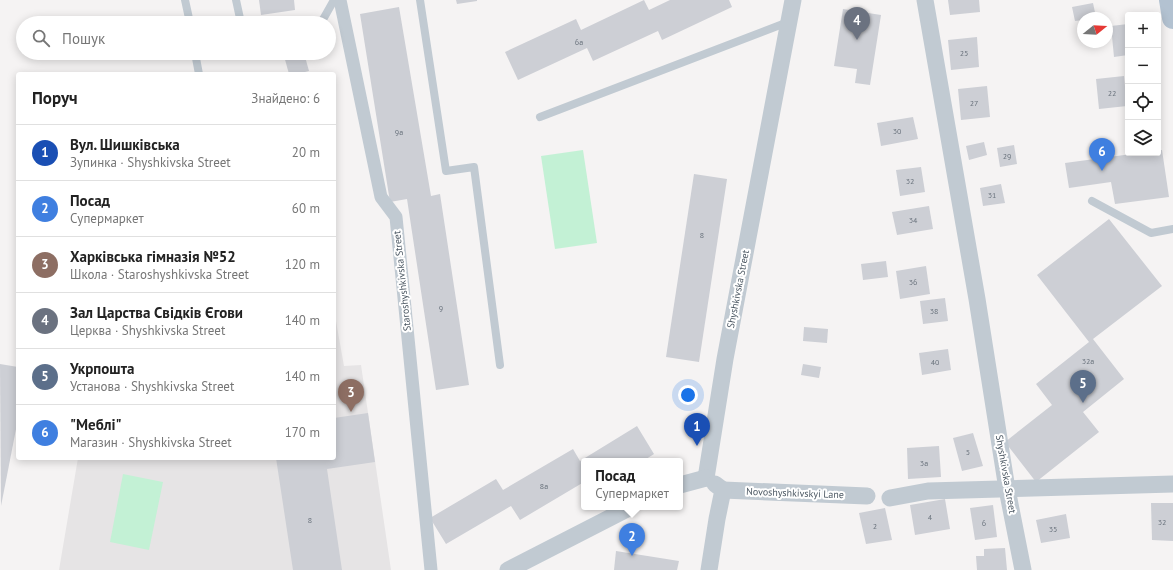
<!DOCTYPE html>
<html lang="uk">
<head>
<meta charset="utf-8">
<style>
	body { margin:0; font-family:"PT Sans",sans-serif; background:#f6f6f6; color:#222 }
	.controls { position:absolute; right:12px; top:12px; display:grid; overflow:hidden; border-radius:4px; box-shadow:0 2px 10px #0003 }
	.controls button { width:36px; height:36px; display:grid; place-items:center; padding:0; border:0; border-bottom:1px solid #e0e0e0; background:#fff; color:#222; font:20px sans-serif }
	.compass { position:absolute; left:1077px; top:12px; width:36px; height:36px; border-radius:50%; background:#fff; box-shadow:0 2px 10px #0003; rotate:72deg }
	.you { position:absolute; left:688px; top:395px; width:14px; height:14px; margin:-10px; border:3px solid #fff; border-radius:50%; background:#1a73e8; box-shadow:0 0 0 6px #1a73e833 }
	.badge { display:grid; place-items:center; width:26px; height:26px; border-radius:50%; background:#1a73e8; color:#fff; font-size:13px; font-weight:700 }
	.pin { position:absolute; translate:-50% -33px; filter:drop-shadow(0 1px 2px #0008) }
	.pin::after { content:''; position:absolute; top:21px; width:14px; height:12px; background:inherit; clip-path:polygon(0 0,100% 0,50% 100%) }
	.popup { position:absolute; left:581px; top:458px; width:102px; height:52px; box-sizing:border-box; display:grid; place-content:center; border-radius:4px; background:#fff; filter:drop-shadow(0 1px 3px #0005); font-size:13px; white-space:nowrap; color:#767676 }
	.popup b { font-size:15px; color:#222 }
	.popup::after { content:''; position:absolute; left:50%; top:100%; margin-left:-8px; border:8px solid transparent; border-top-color:#fff }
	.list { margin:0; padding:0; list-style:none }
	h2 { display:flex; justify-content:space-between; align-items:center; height:52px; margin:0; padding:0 16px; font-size:17px }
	h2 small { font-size:13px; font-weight:400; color:#767676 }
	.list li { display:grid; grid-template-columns:26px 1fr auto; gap:12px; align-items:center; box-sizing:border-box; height:56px; padding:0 16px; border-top:1px solid #e0e0e0 }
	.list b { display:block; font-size:15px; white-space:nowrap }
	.list p { margin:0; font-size:13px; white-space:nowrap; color:#767676 }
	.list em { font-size:13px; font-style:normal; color:#767676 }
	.icon { flex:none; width:22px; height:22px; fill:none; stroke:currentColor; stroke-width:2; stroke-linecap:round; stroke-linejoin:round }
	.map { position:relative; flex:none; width:1173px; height:570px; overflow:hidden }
	.search { position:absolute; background:#fff; box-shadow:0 2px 10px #0003; left:16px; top:16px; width:320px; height:44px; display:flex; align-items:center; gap:10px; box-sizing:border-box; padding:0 14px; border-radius:22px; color:#767676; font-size:15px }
	.panel { position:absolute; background:#fff; box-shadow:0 2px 10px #0003; left:16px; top:72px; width:320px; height:388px; border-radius:4px }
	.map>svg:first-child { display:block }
	.education { fill:#e6e4e5 }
	.green { fill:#c3f1d5 }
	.building { fill:#cdcfd5 }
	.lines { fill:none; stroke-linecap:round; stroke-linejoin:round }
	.service { stroke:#c1cad2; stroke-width:8 }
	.pedestrian { stroke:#c1cad2; stroke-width:13 }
	.minor { stroke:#c1cad2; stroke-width:17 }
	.primary { stroke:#b3c2d1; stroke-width:22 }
	.labels { text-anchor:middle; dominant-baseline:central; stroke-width:4; stroke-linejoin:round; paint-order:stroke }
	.number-label { font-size:8px; fill:#6b747e }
	.street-label { font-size:10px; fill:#4a5661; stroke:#fff }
</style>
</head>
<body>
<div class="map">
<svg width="1173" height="570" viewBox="0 0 1173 570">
	<rect width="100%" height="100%" fill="#f5f3f3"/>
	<polygon class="education" points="334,310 344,366 361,365 391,570 59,570 78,458 334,458"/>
	<g class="green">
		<polygon points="583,150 597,243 555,249 541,156"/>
		<polygon points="123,474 163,482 149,550 110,542"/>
	</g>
	<g class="building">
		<polygon points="259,0 294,0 295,10 261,15"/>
		<polygon points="456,0 477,0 477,1 457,4"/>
		<polygon points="644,0 649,10 670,0 729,0 732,7 662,40 658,31 593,61 587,48 518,80 505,52 576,19 581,30"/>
		<polygon points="948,0 979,0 980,12 950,15"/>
		<polygon points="1093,3 1096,17 1083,18 1083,20 1075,21 1072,7"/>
		<polygon points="399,7 431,196 440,194 469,385 436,390 407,199 390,202 360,14"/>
		<polygon points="843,9 881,15 870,85 855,83 857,69 834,66"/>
		<polygon points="168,17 169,23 143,23 143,22"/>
		<polygon points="1128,24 1128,55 1114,57 1111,26"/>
		<polygon points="977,37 979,67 951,70 948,40"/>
		<polygon points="295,53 304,53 309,71 297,74 289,74 284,56"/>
		<polygon points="1124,76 1127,106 1099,109 1096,79"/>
		<polygon points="987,86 990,117 961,120 958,89"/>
		<polygon points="913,117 918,139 881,146 877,123"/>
		<polygon points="984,142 987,155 969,160 966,146"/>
		<polygon points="1014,145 1017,164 1000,167 997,148"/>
		<polygon points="1158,150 1162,150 1169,197 1115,204 1111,182 1069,188 1065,163 1139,153 1158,153"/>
		<polygon points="921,167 925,192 900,196 896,170"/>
		<polygon points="694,174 727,179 699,362 666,357"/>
		<polygon points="1001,184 1005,203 983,206 980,188"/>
		<polygon points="929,206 933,229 897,235 892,212"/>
		<polygon points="1109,219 1162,286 1093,339 1124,379 1083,412 1099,432 1036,482 1005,442 1052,405 1036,384 1089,342 1037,275"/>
		<polygon points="886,261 888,277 863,280 861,264"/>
		<polygon points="926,266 930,294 900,299 896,271"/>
		<polygon points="945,298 948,321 923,324 920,301"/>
		<polygon points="804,327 828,329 827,343 803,341"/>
		<polygon points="948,349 951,370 922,375 919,353"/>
		<polygon points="0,364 18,367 18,419 1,506"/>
		<polygon points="803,364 821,367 819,378 801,375"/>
		<polygon points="368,413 375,462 327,469 342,570 293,570 276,458 334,458 334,418"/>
		<polygon points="637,426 654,454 643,461 584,461 584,482 520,520 511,506 446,544 430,518 496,479 503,490 573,449 580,461"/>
		<polygon points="973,433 983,466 962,471 953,438"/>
		<polygon points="939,446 941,477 908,479 907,448"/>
		<polygon points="945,499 950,529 915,535 910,505"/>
		<polygon points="1151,503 1173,503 1173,541 1152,540"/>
		<polygon points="993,505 997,537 975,540 970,508"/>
		<polygon points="885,508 892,540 866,544 859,513"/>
		<polygon points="1066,514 1070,538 1041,543 1036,520"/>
		<polygon points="1005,548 1007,570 977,570 976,556 984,556 984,549"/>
		<polygon points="616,551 679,561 677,570 614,570"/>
	</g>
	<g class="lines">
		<g class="service">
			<polyline points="185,0 190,23"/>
			<polyline points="236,0 241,23"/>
			<polyline points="420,0 446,171 474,167 500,365"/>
			<polyline points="321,23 334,0"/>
			<polyline points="195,53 199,74"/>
			<polyline points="540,117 788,22"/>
			<polyline points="1092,201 1151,233 1173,229"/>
		</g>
		<polyline class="pedestrian" points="340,0 381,197 396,217 431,570"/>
		<g class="minor">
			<polyline points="925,0 977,299 1007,489 1023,570"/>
			<polyline points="706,478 725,359 793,0"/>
			<polyline points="680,485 706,478"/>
			<polyline points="723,490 867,496"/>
			<polyline points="890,498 928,491 1173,484"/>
			<polyline points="508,570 631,507"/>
			<polyline points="709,570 717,519 723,490 715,484"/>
		</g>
		<polyline class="primary" points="1170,0 1173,18"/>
	</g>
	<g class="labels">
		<g class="number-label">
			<text x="579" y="42">6а</text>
			<text x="964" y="53">25</text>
			<text x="1112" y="93">22</text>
			<text x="974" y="103">27</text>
			<text x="897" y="131">30</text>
			<text x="399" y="132">9а</text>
			<text x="1007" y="156">29</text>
			<text x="910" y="181">32</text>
			<text x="992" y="195">31</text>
			<text x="913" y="220">34</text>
			<text x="702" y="235">8</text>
			<text x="913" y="282">36</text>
			<text x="441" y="308">9</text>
			<text x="934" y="311">38</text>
			<text x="1088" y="361">32а</text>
			<text x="935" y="362">40</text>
			<text x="968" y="452">5</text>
			<text x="924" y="463">3а</text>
			<text x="544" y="486">8а</text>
			<text x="930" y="517">4</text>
			<text x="310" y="520">8</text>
			<text x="1162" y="522">32</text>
			<text x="984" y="523">6</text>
			<text x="875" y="526">2</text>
			<text x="1053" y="529">35</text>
		</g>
		<g class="street-label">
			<text transform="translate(402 281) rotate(-96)">Staroshyshkivska Street</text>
			<text transform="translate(738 289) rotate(-79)">Shyshkivska Street</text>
			<text transform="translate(1006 474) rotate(80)">Shyshkivska Street</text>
			<text transform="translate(795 493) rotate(2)">Novoshyshkivskyi Lane</text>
		</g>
	</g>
</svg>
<div class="controls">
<button>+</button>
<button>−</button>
<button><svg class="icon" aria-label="locate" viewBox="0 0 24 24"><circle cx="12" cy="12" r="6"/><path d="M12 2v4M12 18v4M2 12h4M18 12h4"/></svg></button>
<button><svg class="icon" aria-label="layers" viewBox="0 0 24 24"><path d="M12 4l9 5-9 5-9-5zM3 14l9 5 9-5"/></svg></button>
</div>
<svg class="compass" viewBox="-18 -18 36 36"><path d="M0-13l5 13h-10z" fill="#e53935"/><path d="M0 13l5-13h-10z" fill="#767676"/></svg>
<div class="you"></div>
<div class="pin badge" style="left:697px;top:446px;background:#1a4fb4">1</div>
<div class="pin badge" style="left:632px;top:556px;background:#3f7fe0">2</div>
<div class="popup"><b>Посад</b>Супермаркет</div>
<div class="pin badge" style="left:351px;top:412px;background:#8d6e63">3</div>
<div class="pin badge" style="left:857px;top:40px;background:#6b7280">4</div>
<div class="pin badge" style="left:1083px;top:403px;background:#5c6f8a">5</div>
<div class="pin badge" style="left:1102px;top:171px;background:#3f7fe0">6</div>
<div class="search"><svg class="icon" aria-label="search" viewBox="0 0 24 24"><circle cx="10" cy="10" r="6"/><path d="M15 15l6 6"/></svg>Пошук</div>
<section class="panel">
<h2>Поруч<small>Знайдено: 6</small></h2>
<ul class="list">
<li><span class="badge" style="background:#1a4fb4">1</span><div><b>Вул. Шишківська</b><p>Зупинка · Shyshkivska Street</p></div><em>20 m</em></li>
<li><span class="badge" style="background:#3f7fe0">2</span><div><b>Посад</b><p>Супермаркет</p></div><em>60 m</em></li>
<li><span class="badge" style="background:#8d6e63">3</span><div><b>Харківська гімназія №52</b><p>Школа · Staroshyshkivska Street</p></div><em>120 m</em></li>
<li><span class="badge" style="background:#6b7280">4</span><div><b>Зал Царства Свідків Єгови</b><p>Церква · Shyshkivska Street</p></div><em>140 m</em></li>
<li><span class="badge" style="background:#5c6f8a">5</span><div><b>Укрпошта</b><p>Установа · Shyshkivska Street</p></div><em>140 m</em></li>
<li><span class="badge" style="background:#3f7fe0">6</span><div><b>&quot;Меблі&quot;</b><p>Магазин · Shyshkivska Street</p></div><em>170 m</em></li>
</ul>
</section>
</div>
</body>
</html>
